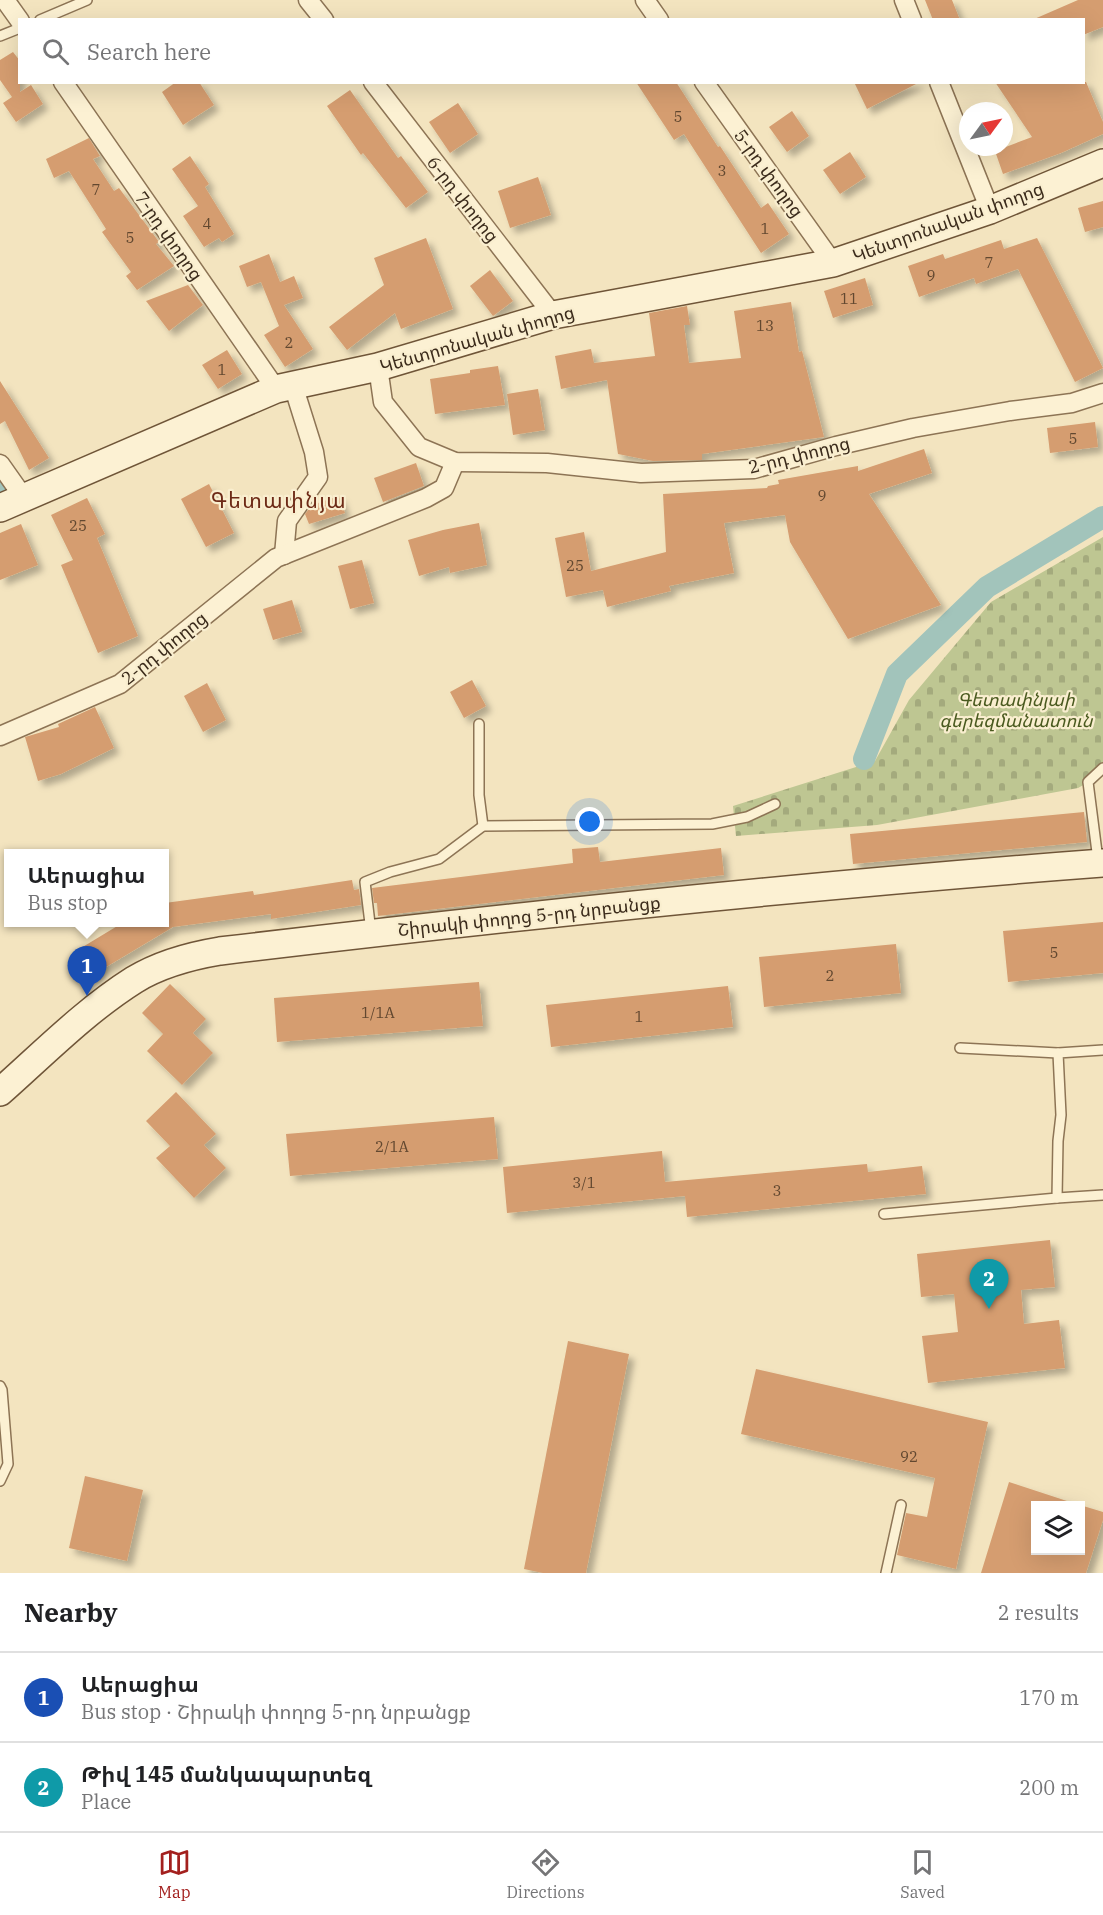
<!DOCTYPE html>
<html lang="en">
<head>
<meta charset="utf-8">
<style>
	body { margin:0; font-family:"IBM Plex Serif","Noto Sans Armenian",serif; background:#f6f6f6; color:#202124 }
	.controls { position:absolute; right:18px; bottom:18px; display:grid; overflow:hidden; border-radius:0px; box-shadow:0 6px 24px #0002 }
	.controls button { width:54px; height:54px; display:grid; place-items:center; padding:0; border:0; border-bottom:2px solid #e0e0e0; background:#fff; color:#202124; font:30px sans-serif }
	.compass { position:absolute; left:959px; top:102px; width:54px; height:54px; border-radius:50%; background:#fff; box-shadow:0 6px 24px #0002; rotate:57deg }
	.you { position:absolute; left:590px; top:822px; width:21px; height:21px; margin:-15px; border:4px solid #fff; border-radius:50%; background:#1a73e8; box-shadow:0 0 0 9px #1a73e833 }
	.badge { display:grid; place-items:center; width:39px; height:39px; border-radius:50%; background:#a3201e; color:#fff; font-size:20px; font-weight:700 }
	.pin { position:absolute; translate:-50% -50px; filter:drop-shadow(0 2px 3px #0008) }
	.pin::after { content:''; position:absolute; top:32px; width:21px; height:18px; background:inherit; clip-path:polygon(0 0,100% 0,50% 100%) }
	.popup { position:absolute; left:4px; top:849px; width:165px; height:78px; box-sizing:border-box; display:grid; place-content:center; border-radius:0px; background:#fff; filter:drop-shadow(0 2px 4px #0005); font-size:20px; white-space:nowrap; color:#757577 }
	.popup b { font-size:22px; color:#202124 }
	.popup::after { content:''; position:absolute; left:50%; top:100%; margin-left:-12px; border:12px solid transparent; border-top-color:#fff }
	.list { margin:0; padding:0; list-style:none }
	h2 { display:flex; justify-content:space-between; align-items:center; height:78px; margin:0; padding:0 24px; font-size:26px }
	h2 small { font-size:20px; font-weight:400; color:#757577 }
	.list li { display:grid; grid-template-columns:39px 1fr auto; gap:18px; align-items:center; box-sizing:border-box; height:90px; padding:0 24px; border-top:2px solid #e0e0e0 }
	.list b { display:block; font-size:22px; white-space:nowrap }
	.list p { margin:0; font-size:20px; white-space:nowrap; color:#757577 }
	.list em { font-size:20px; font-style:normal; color:#757577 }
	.icon { flex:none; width:33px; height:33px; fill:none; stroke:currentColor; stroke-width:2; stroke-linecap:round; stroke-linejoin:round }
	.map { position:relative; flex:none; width:1103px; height:1573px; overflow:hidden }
	.search { position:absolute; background:#fff; box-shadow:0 6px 24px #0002; left:18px; right:18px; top:18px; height:66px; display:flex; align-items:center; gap:15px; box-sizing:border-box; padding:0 21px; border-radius:0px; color:#757577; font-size:22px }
	.sheet { height:258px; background:#fff }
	nav { display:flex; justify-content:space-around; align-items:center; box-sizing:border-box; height:84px; border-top:2px solid #e0e0e0; background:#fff; font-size:16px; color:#757577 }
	nav a { display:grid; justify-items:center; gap:3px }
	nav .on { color:#a3201e }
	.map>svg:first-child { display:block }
	.cemetery { fill:url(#cemetery-stones) }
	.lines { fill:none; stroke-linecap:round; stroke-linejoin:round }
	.canal { stroke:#a2c4bb; stroke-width:22 }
	.building { fill:#d59d70; filter:url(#shadow) }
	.lane-casing { stroke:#8d7455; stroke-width:12 }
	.street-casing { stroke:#8d7455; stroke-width:21 }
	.secondary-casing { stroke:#6f5538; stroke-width:30 }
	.lane { stroke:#fcf1d3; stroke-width:9 }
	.street { stroke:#fcf1d3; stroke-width:18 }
	.secondary { stroke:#fcf1d3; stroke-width:27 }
	.labels { text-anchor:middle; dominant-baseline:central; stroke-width:4.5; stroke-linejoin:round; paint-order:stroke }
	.number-label { font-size:15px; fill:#624830 }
	.street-label { font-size:18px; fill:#3b2b1b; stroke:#f9eecf }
	.park-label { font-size:18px; font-style:italic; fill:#4a5a1f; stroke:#f9eecf }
	.quarter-label { font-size:21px; letter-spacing:1.5px; fill:#6d2a16; stroke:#f9eecf }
</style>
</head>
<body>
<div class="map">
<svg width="1103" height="1573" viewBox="0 0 1103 1573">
	<defs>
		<pattern id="cemetery-stones" width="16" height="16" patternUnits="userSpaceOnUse" patternTransform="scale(1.5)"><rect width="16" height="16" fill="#bec692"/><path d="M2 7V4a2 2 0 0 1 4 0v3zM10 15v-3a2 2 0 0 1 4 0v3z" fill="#a4aa7d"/></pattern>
		<filter id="shadow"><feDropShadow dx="5.5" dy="5.5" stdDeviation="3" flood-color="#0004"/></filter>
	</defs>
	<rect width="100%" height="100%" fill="#f3e4bf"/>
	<polygon class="cemetery" points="1103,537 1103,774 1078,788 877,825 736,836 733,806 875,761 909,700 991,602"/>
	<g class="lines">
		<g class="canal">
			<polyline points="0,492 2,491"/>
			<polyline points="864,759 897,674 987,587 1103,517"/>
		</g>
	</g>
	<g class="building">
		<polygon points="925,0 952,0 960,20 933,20"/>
		<polygon points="1078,0 1103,0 1103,27 1083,35 1083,20 1032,20"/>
		<polygon points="13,52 20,61 20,92 31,85 43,104 16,122 3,103 12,97 0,80 0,60"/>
		<polygon points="176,82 199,82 214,105 183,125 162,92"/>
		<polygon points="636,82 676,82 718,147 720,146 761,208 768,203 789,234 761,253 684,134 674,140"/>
		<polygon points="854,82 920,82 867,109"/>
		<polygon points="995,82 1086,82 1103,122 1103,134 1061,153 1003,174 995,151 1032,137"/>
		<polygon points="350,90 398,158 401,156 428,192 406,208 363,153 361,155 327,106"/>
		<polygon points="458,103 478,134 450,153 429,122"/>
		<polygon points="792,111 809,136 787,152 769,127"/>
		<polygon points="89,138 100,156 93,159 114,191 119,188 159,242 156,244 174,266 137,290 126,276 131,272 102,232 106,229 69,171 54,178 46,159"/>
		<polygon points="850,152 866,177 840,194 823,170"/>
		<polygon points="190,156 209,184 205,187 234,234 222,242 219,238 204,247 183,216 198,206 172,169"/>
		<polygon points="538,177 551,215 510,228 498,191"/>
		<polygon points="1103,201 1103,227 1085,232 1078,208"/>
		<polygon points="426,238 453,309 401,329 395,313 347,350 329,327 384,285 374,258"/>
		<polygon points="1037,238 1103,368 1075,382 1018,269 976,284 974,278 919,297 908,266 943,254 945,259 1001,240 1004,249"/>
		<polygon points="269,254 280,282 294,276 303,298 284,305 313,349 285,367 264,335 279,326 261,282 247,287 239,266"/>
		<polygon points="490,270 513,301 493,316 470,286"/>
		<polygon points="865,278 873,305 833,318 824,291"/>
		<polygon points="188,285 203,305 169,331 146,301"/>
		<polygon points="791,302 799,352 802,351 824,437 702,454 702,460 653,461 618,454 607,380 561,389 555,356 591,349 594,363 655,356 649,313 687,306 690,325 684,325 689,363 741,358 734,311"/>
		<polygon points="227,350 242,374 218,389 202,365"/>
		<polygon points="498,366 505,405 435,414 430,379 470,373 470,370"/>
		<polygon points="0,381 49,458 29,470 5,421 0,424"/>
		<polygon points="538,389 545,430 513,435 507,394"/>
		<polygon points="1095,422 1098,447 1050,453 1047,428"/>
		<polygon points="924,449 932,473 869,494 941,605 848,639 790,542 785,515 724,523 734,573 669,586 671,591 607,607 603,590 566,597 555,538 584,532 591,571 666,552 663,494 767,488 768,486 779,484 778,480 858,466 858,471"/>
		<polygon points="416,463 424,486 383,502 374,478"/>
		<polygon points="209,484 234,533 206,547 181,499"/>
		<polygon points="339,496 345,513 309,524 305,514 312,505"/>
		<polygon points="87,498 105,534 97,538 138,636 98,653 61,565 73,560 51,515"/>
		<polygon points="479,523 487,565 450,573 449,567 419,576 408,540 443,530"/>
		<polygon points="21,524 38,565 0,580 0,533"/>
		<polygon points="362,560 374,603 350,609 338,566"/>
		<polygon points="292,600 302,632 273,640 263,609"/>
		<polygon points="472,680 486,706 464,718 450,692"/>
		<polygon points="207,683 226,720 203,732 184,696"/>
		<polygon points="95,707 114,748 61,774 38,781 25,737 59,727 58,724"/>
		<polygon points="1084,812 1087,842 853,864 850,834"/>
		<polygon points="598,847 600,862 721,848 724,875 378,916 377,903 374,903 372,888 573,863 572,849"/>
		<polygon points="352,880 354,890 359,889 361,905 271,919 271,914 173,927 91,976 76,951 124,922 165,922 165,903 253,891 254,895"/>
		<polygon points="1103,922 1103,973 1008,982 1003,931"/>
		<polygon points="896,944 901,993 764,1007 759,957"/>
		<polygon points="479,982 483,1026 277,1042 274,998"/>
		<polygon points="170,984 206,1019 193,1033 213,1053 182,1085 147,1051 163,1034 142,1013"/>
		<polygon points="728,986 733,1027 551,1047 546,1005"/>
		<polygon points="176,1092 216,1134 204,1145 226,1168 194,1198 156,1158 170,1146 146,1121"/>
		<polygon points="494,1117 498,1159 290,1176 286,1134"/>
		<polygon points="662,1151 665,1182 867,1164 868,1172 922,1166 926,1194 687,1217 685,1196 507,1213 503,1167"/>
		<polygon points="1050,1240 1055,1287 1021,1290 1024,1324 1059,1320 1065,1368 928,1383 922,1336 958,1332 954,1294 921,1297 917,1254"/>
		<polygon points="568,1341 629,1354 586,1573 543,1573 524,1569"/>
		<polygon points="756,1369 988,1422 956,1569 897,1555 906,1513 927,1517 935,1478 741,1434"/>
		<polygon points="85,1476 143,1490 127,1561 69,1548"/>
		<polygon points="1009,1482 1070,1502 1070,1506 1035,1506 1035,1551 1080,1551 1080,1505 1103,1512 1103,1520 1086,1573 981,1573"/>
	</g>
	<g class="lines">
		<g class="lane-casing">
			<g id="lane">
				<polyline points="40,20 87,0"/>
				<polyline points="0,36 20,28"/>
				<polyline points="479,724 479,795 483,826"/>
				<polyline points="1098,860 1088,782 1103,768"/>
				<polyline points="371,932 365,882 390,872 439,859 483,826 712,824 747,817 775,804"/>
				<polyline points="960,1048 1058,1053"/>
				<polyline points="1057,1198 1103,1195"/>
				<polyline points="884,1214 1057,1198 1058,1141 1061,1115 1058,1053 1103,1050"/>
				<polyline points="0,1386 2,1390 8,1464 0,1481"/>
				<polyline points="886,1573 901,1505"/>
			</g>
		</g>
		<g class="street-casing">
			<g id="street">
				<polyline points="5,0 20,21"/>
				<polyline points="308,0 324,20"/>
				<polyline points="645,0 659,20"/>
				<polyline points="904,0 912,20"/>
				<polyline points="63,82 276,389"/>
				<polyline points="373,82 553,315"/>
				<polyline points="704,82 833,263"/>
				<polyline points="939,82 990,210"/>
				<polyline points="378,367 383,402 419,447 455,462 547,463 641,473 754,469 836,446 913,428 1010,411 1072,403 1103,393"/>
				<polyline points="0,464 24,498"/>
				<polyline points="284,555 287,521 318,477 314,452 293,385"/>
				<polyline points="0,736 120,684 276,558 426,498 444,488 455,462"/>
			</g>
		</g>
		<g class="secondary-casing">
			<g id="secondary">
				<polyline points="0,508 276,389 378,367 553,315 833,263 990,210 1103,163"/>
				<path d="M0 1092C43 1054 85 1011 134 980 160 964 190 956 220 951 514 916 808 885 1103 863"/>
			</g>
		</g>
		<use href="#lane" class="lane"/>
		<use href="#street" class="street"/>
		<use href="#secondary" class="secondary"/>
	</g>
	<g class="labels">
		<g class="number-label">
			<text x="678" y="116">5</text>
			<text x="722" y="170">3</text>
			<text x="96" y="189">7</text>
			<text x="207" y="223">4</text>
			<text x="765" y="228">1</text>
			<text x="130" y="237">5</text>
			<text x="989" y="262">7</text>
			<text x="931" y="275">9</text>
			<text x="849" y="298">11</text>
			<text x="765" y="325">13</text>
			<text x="289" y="342">2</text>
			<text x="222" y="369">1</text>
			<text x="1073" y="438">5</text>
			<text x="822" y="495">9</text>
			<text x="78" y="525">25</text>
			<text x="575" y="565">25</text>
			<text x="1054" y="952">5</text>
			<text x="830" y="975">2</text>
			<text x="378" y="1012">1/1A</text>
			<text x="639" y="1016">1</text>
			<text x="392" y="1146">2/1A</text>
			<text x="584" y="1182">3/1</text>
			<text x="777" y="1190">3</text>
			<text x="909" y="1456">92</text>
		</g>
		<g class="street-label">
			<text transform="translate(769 173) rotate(54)">5-րդ փողոց</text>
			<text transform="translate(463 199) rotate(52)">6-րդ փողոց</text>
			<text transform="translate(948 222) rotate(-20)">Կենտրոնական փողոց</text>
			<text transform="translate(169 236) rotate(55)">7-րդ փողոց</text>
			<text transform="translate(477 339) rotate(-16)">Կենտրոնական փողոց</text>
			<text transform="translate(799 455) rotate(-14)">2-րդ փողոց</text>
			<text transform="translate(164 648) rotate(-39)">2-րդ փողոց</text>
			<text transform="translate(529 916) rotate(-6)">Շիրակի փողոց 5-րդ նրբանցք</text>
		</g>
		<g class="park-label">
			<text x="1016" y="699">Գետափնյաի<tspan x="1016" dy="21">գերեզմանատուն</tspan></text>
		</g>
		<g class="quarter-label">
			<text x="279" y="500">Գետափնյա</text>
		</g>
	</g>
</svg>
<div class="controls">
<button><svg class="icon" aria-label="layers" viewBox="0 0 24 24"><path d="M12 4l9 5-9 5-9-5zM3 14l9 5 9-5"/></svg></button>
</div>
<svg class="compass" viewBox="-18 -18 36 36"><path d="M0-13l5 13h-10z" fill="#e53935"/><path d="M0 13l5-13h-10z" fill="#757577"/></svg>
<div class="you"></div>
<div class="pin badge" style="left:87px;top:996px;background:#1a4fb4">1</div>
<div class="popup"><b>Աերացիա</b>Bus stop</div>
<div class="pin badge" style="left:989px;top:1309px;background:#0f9aa8">2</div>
<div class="search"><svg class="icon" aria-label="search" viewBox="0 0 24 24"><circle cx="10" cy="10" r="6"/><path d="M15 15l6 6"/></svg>Search here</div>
</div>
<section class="sheet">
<h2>Nearby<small>2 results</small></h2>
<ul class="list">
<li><span class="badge" style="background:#1a4fb4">1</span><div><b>Աերացիա</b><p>Bus stop · Շիրակի փողոց 5-րդ նրբանցք</p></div><em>170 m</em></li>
<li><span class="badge" style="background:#0f9aa8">2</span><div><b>Թիվ 145 մանկապարտեզ</b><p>Place</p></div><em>200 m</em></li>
</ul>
</section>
<nav>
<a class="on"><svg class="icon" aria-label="map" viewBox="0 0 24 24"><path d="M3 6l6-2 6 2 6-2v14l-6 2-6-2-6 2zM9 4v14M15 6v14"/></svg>Map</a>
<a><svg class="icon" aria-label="directions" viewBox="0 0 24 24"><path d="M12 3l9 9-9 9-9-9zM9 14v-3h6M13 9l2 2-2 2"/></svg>Directions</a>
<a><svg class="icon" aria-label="saved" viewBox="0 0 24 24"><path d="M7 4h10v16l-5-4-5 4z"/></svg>Saved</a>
</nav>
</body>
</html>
